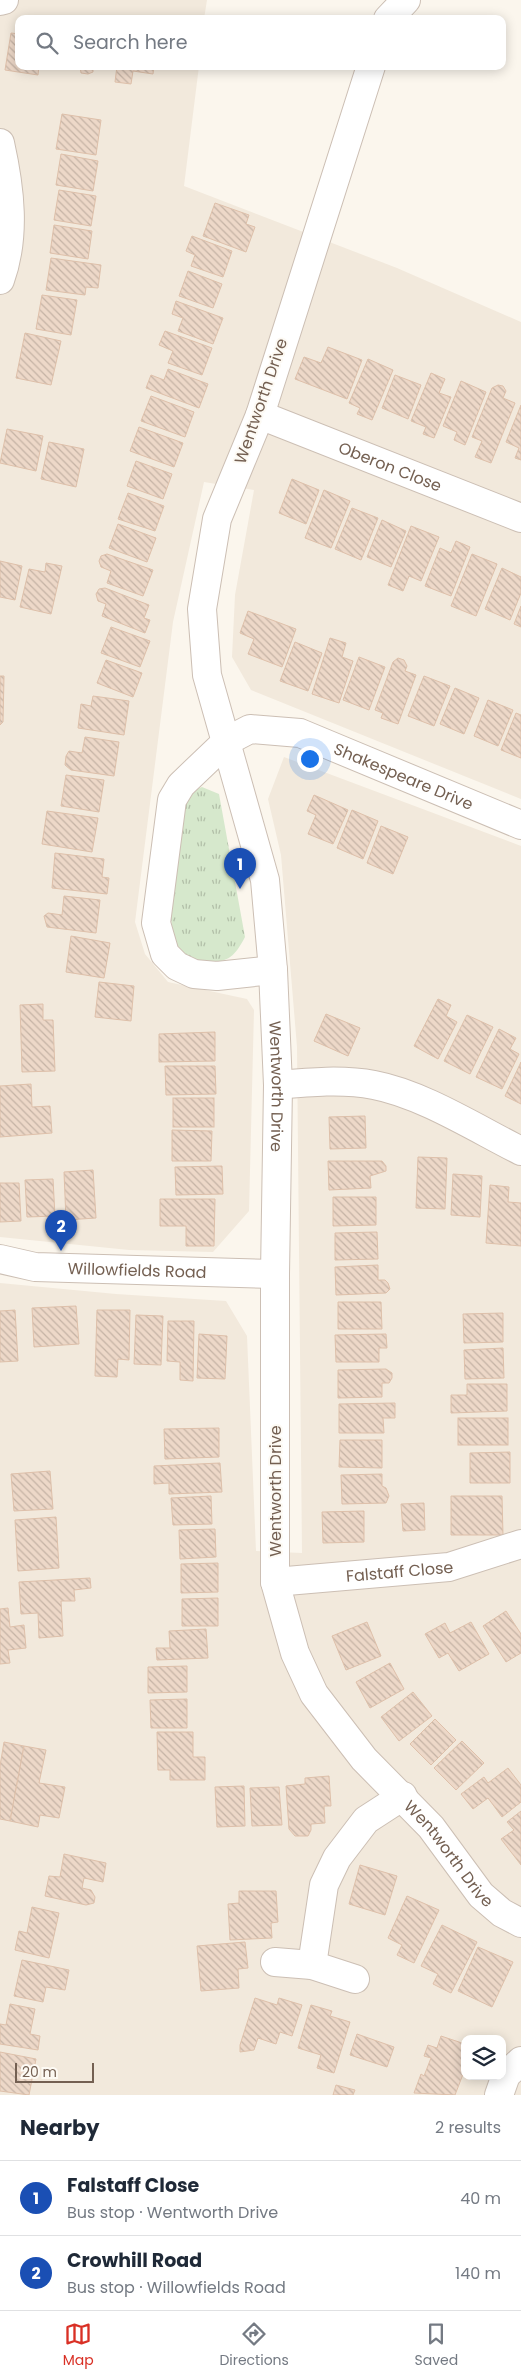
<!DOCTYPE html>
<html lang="en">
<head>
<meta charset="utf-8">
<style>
	body { margin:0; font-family:Poppins,sans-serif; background:#f6f6f7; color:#1f2937 }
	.controls { position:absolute; right:15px; bottom:15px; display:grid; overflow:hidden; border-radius:10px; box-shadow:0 2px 12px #0003 }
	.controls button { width:45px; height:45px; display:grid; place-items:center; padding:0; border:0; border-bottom:1px solid #e0e1e3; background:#fff; color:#1f2937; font:25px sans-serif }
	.scale { position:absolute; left:15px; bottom:12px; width:79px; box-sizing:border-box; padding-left:5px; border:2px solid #746052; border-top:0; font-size:14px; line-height:18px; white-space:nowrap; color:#746052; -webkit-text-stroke:4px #fdfaf4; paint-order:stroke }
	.you { position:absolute; left:309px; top:758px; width:18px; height:18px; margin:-12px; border:4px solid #fff; border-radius:50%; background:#1a73e8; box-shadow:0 0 0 8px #1a73e833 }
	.badge { display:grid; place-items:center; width:32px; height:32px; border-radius:50%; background:#d93025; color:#fff; font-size:16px; font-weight:700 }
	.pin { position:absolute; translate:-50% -41px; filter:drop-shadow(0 1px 2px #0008) }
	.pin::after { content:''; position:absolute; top:26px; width:18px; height:15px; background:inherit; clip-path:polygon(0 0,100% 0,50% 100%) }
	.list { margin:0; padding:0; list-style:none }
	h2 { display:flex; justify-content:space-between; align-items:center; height:65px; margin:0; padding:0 20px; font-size:21px }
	h2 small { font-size:16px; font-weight:400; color:#747a83 }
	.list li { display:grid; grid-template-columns:32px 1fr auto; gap:15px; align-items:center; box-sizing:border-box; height:75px; padding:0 20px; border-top:1px solid #e0e1e3 }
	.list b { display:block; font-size:19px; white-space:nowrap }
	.list p { margin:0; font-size:16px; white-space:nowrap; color:#747a83 }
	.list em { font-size:16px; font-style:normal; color:#747a83 }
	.icon { flex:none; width:28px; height:28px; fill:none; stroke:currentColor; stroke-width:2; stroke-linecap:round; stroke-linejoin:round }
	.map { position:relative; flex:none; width:521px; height:2095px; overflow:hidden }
	.search { position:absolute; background:#fff; box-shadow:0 2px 12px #0003; left:15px; right:15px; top:15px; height:55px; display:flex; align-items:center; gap:12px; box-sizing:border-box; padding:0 18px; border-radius:10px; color:#747a83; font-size:19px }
	.sheet { height:215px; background:#fff }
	nav { display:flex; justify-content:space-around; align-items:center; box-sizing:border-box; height:70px; border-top:1px solid #e0e1e3; background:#fff; font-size:14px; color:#747a83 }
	nav a { display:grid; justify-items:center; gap:2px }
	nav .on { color:#d93025 }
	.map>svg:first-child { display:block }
	.residential { fill:#f2e9dc; fill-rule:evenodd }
	.grass { fill:url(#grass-tufts) }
	.building { fill:url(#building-back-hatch); stroke:#dec0aa }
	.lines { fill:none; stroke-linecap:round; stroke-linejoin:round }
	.minor-casing { stroke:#ccbfb4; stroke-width:30 }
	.minor { stroke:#fff; stroke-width:28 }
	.labels { text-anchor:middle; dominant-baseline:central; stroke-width:4; stroke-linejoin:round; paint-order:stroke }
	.street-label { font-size:16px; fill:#746052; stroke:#fdfaf4 }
</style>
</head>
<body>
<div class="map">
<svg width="521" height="2095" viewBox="0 0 521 2095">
	<defs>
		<pattern id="grass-tufts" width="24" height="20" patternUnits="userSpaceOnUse" patternTransform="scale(1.25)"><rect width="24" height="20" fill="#d6e8cc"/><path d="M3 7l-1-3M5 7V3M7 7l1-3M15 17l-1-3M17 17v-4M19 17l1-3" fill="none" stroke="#b2bfa8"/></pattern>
		<pattern id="building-back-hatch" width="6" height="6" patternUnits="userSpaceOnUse" patternTransform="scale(1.25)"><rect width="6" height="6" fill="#edd8c8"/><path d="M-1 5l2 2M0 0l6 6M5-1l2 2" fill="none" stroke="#c5b3a5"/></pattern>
	</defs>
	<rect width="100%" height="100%" fill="#fbf6ed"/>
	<g class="residential">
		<polygon points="0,0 207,0 204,19 19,19 19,66 199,66 184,186 397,268 521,322 521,799 251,690 232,657 235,595 254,490 204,482 173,622 135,922 145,954 168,982 247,999 254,1010 249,1211 213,1252 129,1250 0,1237"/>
		<path d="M284 757 521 846V2095H0V1283L116 1294 226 1301 247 1336 256 1551 302 1553 297 1047 281 855 268 799ZM465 2039H502V2076H465Z"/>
	</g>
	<path class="grass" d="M202 787 219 794 245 937C235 956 229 962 207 963 196 963 184 959 177 950 163 933 180 830 183 805L192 791Z"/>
	<g class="building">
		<polygon points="11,33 19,34 19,66 39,66 38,75 5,70"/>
		<polygon points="80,66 111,66 111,69 93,67 93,72 88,74 81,73"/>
		<polygon points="117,66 154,66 153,74 133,71 131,84 115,82"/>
		<polygon points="62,114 101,120 96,155 56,149"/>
		<polygon points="61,154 98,161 93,191 56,185"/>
		<polygon points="59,190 96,196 91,226 54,220"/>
		<polygon points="215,203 249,215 246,224 255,227 246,252 203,236"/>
		<polygon points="54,225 92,231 88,259 50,253"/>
		<polygon points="192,236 232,251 223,277 191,266 195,255 186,251"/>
		<polygon points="51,258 101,265 98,288 86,287 85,295 46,290"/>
		<polygon points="188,271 222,284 213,308 179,296"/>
		<polygon points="42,295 77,300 71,335 36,329"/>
		<polygon points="176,301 223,318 213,344 178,331 183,318 172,314"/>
		<polygon points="165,331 212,348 202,375 168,363 173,351 159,345"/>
		<polygon points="25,333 61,341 51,385 16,378"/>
		<polygon points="328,347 362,360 347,399 295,379 304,357 321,363"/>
		<polygon points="368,359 393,370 372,420 357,414 360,408 349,403"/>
		<polygon points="168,369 208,384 199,408 146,388 151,375 164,380"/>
		<polygon points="431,373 445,379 439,393 451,397 434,438 423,434 426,427 411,421"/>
		<polygon points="395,375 421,385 408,419 382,408"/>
		<polygon points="461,381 486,392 465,445 454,440 457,432 443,426"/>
		<polygon points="498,385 503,386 506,391 503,398 515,403 491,463 475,457 482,441 472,437 492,388"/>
		<polygon points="151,396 194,412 185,437 141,421"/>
		<polygon points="521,405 521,460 515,458 519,448 506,442"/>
		<polygon points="139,427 183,443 174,467 130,451"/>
		<polygon points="7,429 43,436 36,471 0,463"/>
		<polygon points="49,442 84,449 76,487 41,479"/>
		<polygon points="136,461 172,474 163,499 127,486"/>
		<polygon points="292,479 319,490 306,524 279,513"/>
		<polygon points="324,490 350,501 331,548 305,538"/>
		<polygon points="128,493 164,506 155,531 118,519"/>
		<polygon points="352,508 378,518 361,560 335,549"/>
		<polygon points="382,520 406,531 391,567 367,557"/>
		<polygon points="118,524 156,538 147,562 109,548"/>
		<polygon points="411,526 439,537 421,581 409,576 403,591 388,585"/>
		<polygon points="456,541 470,547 451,596 425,586 440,548 451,553"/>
		<polygon points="107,554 153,570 143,596 107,583 111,571 101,567 99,561 101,556"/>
		<polygon points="472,554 497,564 476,616 451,606"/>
		<polygon points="0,561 22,566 15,600 0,597"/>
		<polygon points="46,563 62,566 51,614 20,607 29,569 45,572"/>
		<polygon points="502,568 521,577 521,593 510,620 485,609"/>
		<polygon points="105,588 149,605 144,618 150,620 145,633 102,616 106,604 98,601 96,594 99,589"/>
		<polygon points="521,606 521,627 514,624"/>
		<polygon points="248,611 296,629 282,667 248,654 254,639 240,633"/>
		<polygon points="111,627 150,641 140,667 101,653"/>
		<polygon points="330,638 346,643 342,657 353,661 339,703 312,694"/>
		<polygon points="295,642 322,653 308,691 280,681"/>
		<polygon points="359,657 385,667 369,710 343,700"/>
		<polygon points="398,658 404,660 407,666 405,671 416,675 398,724 381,718 383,713 375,710 393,662"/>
		<polygon points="106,660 142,673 133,697 97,683"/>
		<polygon points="0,676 4,676 3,722 0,725"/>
		<polygon points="424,676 450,686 434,726 408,716"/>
		<polygon points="455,688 479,698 464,734 440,724"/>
		<polygon points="93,696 129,701 124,735 78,728 81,704 91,706"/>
		<polygon points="488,700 513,710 498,746 474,736"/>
		<polygon points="516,713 521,715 521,758 501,750"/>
		<polygon points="85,737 119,742 114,776 71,770 65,765 66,756 69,751 82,753"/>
		<polygon points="66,775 104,780 99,812 61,806"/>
		<polygon points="314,795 348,810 333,844 308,834 316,815 307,811"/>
		<polygon points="352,810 378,821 363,859 337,848"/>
		<polygon points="47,811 98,818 92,852 42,844"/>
		<polygon points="381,826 408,837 393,874 367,863"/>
		<polygon points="55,853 104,859 102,877 109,878 107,894 52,888"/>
		<polygon points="64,896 100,900 96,933 47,927 44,916 48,913 62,915"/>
		<polygon points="71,936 110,943 104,978 66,972"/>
		<polygon points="99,982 134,986 131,1021 95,1017"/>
		<polygon points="438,999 451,1005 446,1016 457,1022 438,1059 414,1046"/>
		<polygon points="43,1004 43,1020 53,1020 55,1071 22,1072 20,1005"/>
		<polygon points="326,1014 360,1028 348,1056 314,1041"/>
		<polygon points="467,1015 493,1027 470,1074 444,1061"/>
		<polygon points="499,1029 516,1038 510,1049 519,1054 502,1089 476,1077"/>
		<polygon points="215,1032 215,1061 159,1062 159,1034"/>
		<polygon points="521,1062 521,1104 505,1096"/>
		<polygon points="165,1066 215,1066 216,1094 166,1095"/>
		<polygon points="31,1084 32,1107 50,1106 52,1133 0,1137 0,1086"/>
		<rect x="173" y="1098" width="41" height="29"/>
		<polygon points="365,1116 366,1148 330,1149 329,1117"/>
		<polygon points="172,1130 212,1131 211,1161 172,1161"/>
		<polygon points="418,1157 447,1158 445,1209 416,1208"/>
		<polygon points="328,1161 382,1161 386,1166 386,1171 370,1176 371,1188 329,1190"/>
		<polygon points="222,1166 223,1194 176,1195 175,1167"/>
		<polygon points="93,1170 96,1218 66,1220 64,1172"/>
		<polygon points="453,1174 482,1176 480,1217 451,1215"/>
		<polygon points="53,1179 55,1216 27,1217 25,1180"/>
		<polygon points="0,1183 19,1183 21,1221 0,1222"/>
		<polygon points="490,1185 509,1187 508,1202 521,1203 521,1246 486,1243"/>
		<polygon points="333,1197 376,1197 376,1225 333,1226"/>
		<polygon points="160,1199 215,1199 214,1246 186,1246 186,1226 160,1226"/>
		<polygon points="377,1232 378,1259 335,1260 335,1233"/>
		<polygon points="378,1265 378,1280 385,1280 388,1283 390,1289 386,1293 336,1295 335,1267"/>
		<polygon points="338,1302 381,1302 382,1329 338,1329"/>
		<polygon points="76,1306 79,1344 34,1347 32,1308"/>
		<polygon points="15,1310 18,1361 0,1362 0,1311"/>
		<polygon points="97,1310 130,1310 129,1360 118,1359 117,1377 95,1376"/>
		<polygon points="503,1313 503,1342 464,1343 463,1314"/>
		<polygon points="136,1315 163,1316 161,1365 134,1364"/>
		<polygon points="168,1321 194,1321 193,1381 180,1380 180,1362 167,1361"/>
		<polygon points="199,1334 227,1336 225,1379 197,1378"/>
		<polygon points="386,1334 387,1348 379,1348 379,1362 336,1362 335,1335"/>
		<polygon points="503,1348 504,1378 465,1379 464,1350"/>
		<polygon points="386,1369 392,1373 392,1378 389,1383 382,1383 382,1397 338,1398 338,1370"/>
		<polygon points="467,1384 507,1384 507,1411 451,1413 451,1395 467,1395"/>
		<polygon points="395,1403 395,1418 383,1418 384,1433 339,1433 339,1404"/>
		<rect x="458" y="1418" width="50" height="27"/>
		<polygon points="219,1428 219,1457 165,1459 164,1429"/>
		<polygon points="340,1440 382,1440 382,1468 339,1467"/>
		<polygon points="510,1452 510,1483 470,1483 470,1453"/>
		<polygon points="220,1463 222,1492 169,1494 169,1483 154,1484 154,1466"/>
		<polygon points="50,1471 53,1509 14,1511 11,1474"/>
		<polygon points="382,1474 382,1486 386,1488 389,1496 386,1503 342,1504 341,1475"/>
		<polygon points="211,1496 212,1524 173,1525 171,1498"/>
		<polygon points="451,1496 502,1496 503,1535 451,1535"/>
		<polygon points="424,1503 425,1530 403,1531 401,1504"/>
		<polygon points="364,1511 364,1542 323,1543 322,1512"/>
		<polygon points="56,1517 59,1568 18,1571 15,1520"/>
		<polygon points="215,1529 216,1557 180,1559 179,1530"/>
		<polygon points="218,1563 218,1592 181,1593 181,1564"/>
		<polygon points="90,1578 91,1588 74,1590 75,1601 61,1601 63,1636 39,1638 38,1613 21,1614 19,1582"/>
		<polygon points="218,1598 218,1626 182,1626 182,1599"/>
		<polygon points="8,1608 10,1627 24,1625 26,1648 8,1650 10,1663 0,1664 0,1609"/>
		<polygon points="506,1611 521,1634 521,1653 506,1662 483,1626"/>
		<polygon points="367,1622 381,1656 346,1670 332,1636"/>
		<polygon points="471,1622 489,1654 459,1671 448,1653 439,1658 425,1634 445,1623 450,1633"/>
		<polygon points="206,1629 208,1658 157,1660 156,1648 170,1648 169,1631"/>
		<polygon points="390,1663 404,1689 370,1708 356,1682"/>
		<polygon points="187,1666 187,1692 148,1693 148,1667"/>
		<polygon points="413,1692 432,1716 399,1741 381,1717"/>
		<polygon points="187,1699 187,1728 151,1728 150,1700"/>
		<polygon points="435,1719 456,1740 431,1765 410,1744"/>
		<polygon points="157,1732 193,1732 193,1757 205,1757 205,1780 170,1780 170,1770 158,1770"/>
		<polygon points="462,1741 484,1763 456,1790 434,1768"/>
		<polygon points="4,1742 24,1746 10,1821 0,1819 0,1766"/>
		<polygon points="24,1746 46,1750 39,1783 65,1787 59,1818 40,1815 38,1827 10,1821"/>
		<polygon points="508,1768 521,1785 521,1802 502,1817 488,1798 473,1809 461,1794 484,1777 488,1783"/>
		<polygon points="329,1776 331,1806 324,1806 325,1823 311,1824 311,1830 308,1836 295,1836 289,1829 286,1786 305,1784 305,1778"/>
		<polygon points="244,1786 245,1826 217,1827 215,1787"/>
		<polygon points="279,1787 282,1825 252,1826 250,1788"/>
		<polygon points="521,1811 521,1865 501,1839 514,1830 507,1822"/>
		<polygon points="64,1854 106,1863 103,1882 84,1878 82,1888 91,1890 95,1897 94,1903 86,1905 45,1896 49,1876 60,1877"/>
		<polygon points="360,1865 397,1876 385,1915 349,1904"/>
		<polygon points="239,1891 276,1891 278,1922 271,1923 272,1938 230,1940 228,1904 239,1903"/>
		<polygon points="407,1896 439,1910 414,1963 397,1955 402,1945 388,1938"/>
		<polygon points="32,1907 59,1913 49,1958 15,1950 19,1931 27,1933"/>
		<polygon points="442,1925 477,1942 451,1993 433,1984 438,1974 421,1966"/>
		<polygon points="245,1942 248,1968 238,1969 239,1988 201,1991 197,1946"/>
		<polygon points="478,1947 513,1962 492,2007 458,1991"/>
		<polygon points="22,1960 69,1970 65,1990 46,1987 43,2002 14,1996"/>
		<polygon points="255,1998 277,2005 279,1998 302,2005 292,2036 280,2032 276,2044 258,2038 254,2050 240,2052 240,2045"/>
		<polygon points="10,2004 35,2009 30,2034 40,2036 38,2050 0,2044 0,2024 6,2025"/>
		<polygon points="311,2005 332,2011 330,2016 350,2022 334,2073 317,2068 321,2055 298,2048"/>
		<polygon points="357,2034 394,2047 387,2067 350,2055"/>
		<polygon points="441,2036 465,2044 465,2069 455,2095 414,2093 421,2074 424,2076 431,2058 424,2056 428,2045 437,2048"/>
		<polygon points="0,2052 36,2059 29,2095 0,2091"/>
		<polygon points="336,2085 355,2090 353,2095 333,2095"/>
	</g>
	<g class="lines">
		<g class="minor-casing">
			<g id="minor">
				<polyline points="0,1 4,0"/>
				<polyline points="388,19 406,0"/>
				<path id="s1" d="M371 66 260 415 217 519 202 609 207 675 265 880 273 970 278 1085 275 1274V1582L295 1653 314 1694 364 1759 431 1827 481 1895 502 1913 521 1923"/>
				<path d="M0 143C10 188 16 236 0 280"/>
				<path id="s2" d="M260 415 521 518"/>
				<path id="s3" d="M273 970 217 976 194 974 177 966 165 954 156 923 172 800 181 785 227 741 250 729 300 733 521 825"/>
				<path d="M278 1085C310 1082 343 1079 374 1085 422 1094 477 1129 521 1151"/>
				<path id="s4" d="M0 1259 35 1267 275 1274"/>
				<path id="s5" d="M275 1582 449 1567 521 1544"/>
				<polyline points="275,1962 312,1965 355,1979"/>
				<polyline points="312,1965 324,1885 337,1858 366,1820 403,1796"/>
				<polyline points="499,2095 506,2075 521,2061"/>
			</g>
		</g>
		<use href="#minor" class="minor"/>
	</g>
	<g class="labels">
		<g class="street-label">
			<text transform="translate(261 401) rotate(-71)">Wentworth Drive</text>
			<text stroke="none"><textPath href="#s2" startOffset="140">Oberon Close</textPath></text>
			<text stroke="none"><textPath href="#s3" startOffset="541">Shakespeare Drive</textPath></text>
			<text stroke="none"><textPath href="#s1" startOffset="1056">Wentworth Drive</textPath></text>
			<text stroke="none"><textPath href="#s4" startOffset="138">Willowfields Road</textPath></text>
			<text transform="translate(275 1491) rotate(-90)">Wentworth Drive</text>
			<text stroke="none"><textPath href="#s5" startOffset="125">Falstaff Close</textPath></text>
			<text stroke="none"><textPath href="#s1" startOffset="1880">Wentworth Drive</textPath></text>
		</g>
	</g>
</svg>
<div class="controls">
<button><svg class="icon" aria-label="layers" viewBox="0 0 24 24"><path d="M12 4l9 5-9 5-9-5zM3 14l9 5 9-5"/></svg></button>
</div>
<div class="scale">20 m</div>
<div class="you"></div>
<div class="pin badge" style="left:240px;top:889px;background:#1a4fb4">1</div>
<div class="pin badge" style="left:61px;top:1251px;background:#1a4fb4">2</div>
<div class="search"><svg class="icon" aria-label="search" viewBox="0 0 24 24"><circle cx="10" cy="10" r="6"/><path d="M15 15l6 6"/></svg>Search here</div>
</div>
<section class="sheet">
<h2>Nearby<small>2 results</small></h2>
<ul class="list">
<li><span class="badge" style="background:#1a4fb4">1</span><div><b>Falstaff Close</b><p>Bus stop · Wentworth Drive</p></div><em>40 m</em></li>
<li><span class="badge" style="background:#1a4fb4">2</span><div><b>Crowhill Road</b><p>Bus stop · Willowfields Road</p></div><em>140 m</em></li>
</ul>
</section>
<nav>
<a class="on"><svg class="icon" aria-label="map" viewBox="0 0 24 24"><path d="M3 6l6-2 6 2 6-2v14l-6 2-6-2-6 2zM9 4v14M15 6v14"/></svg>Map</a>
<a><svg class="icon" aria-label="directions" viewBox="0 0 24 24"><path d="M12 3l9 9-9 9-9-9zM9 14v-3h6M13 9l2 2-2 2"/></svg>Directions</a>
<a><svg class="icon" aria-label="saved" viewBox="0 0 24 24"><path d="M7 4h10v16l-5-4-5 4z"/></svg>Saved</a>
</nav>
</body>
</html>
